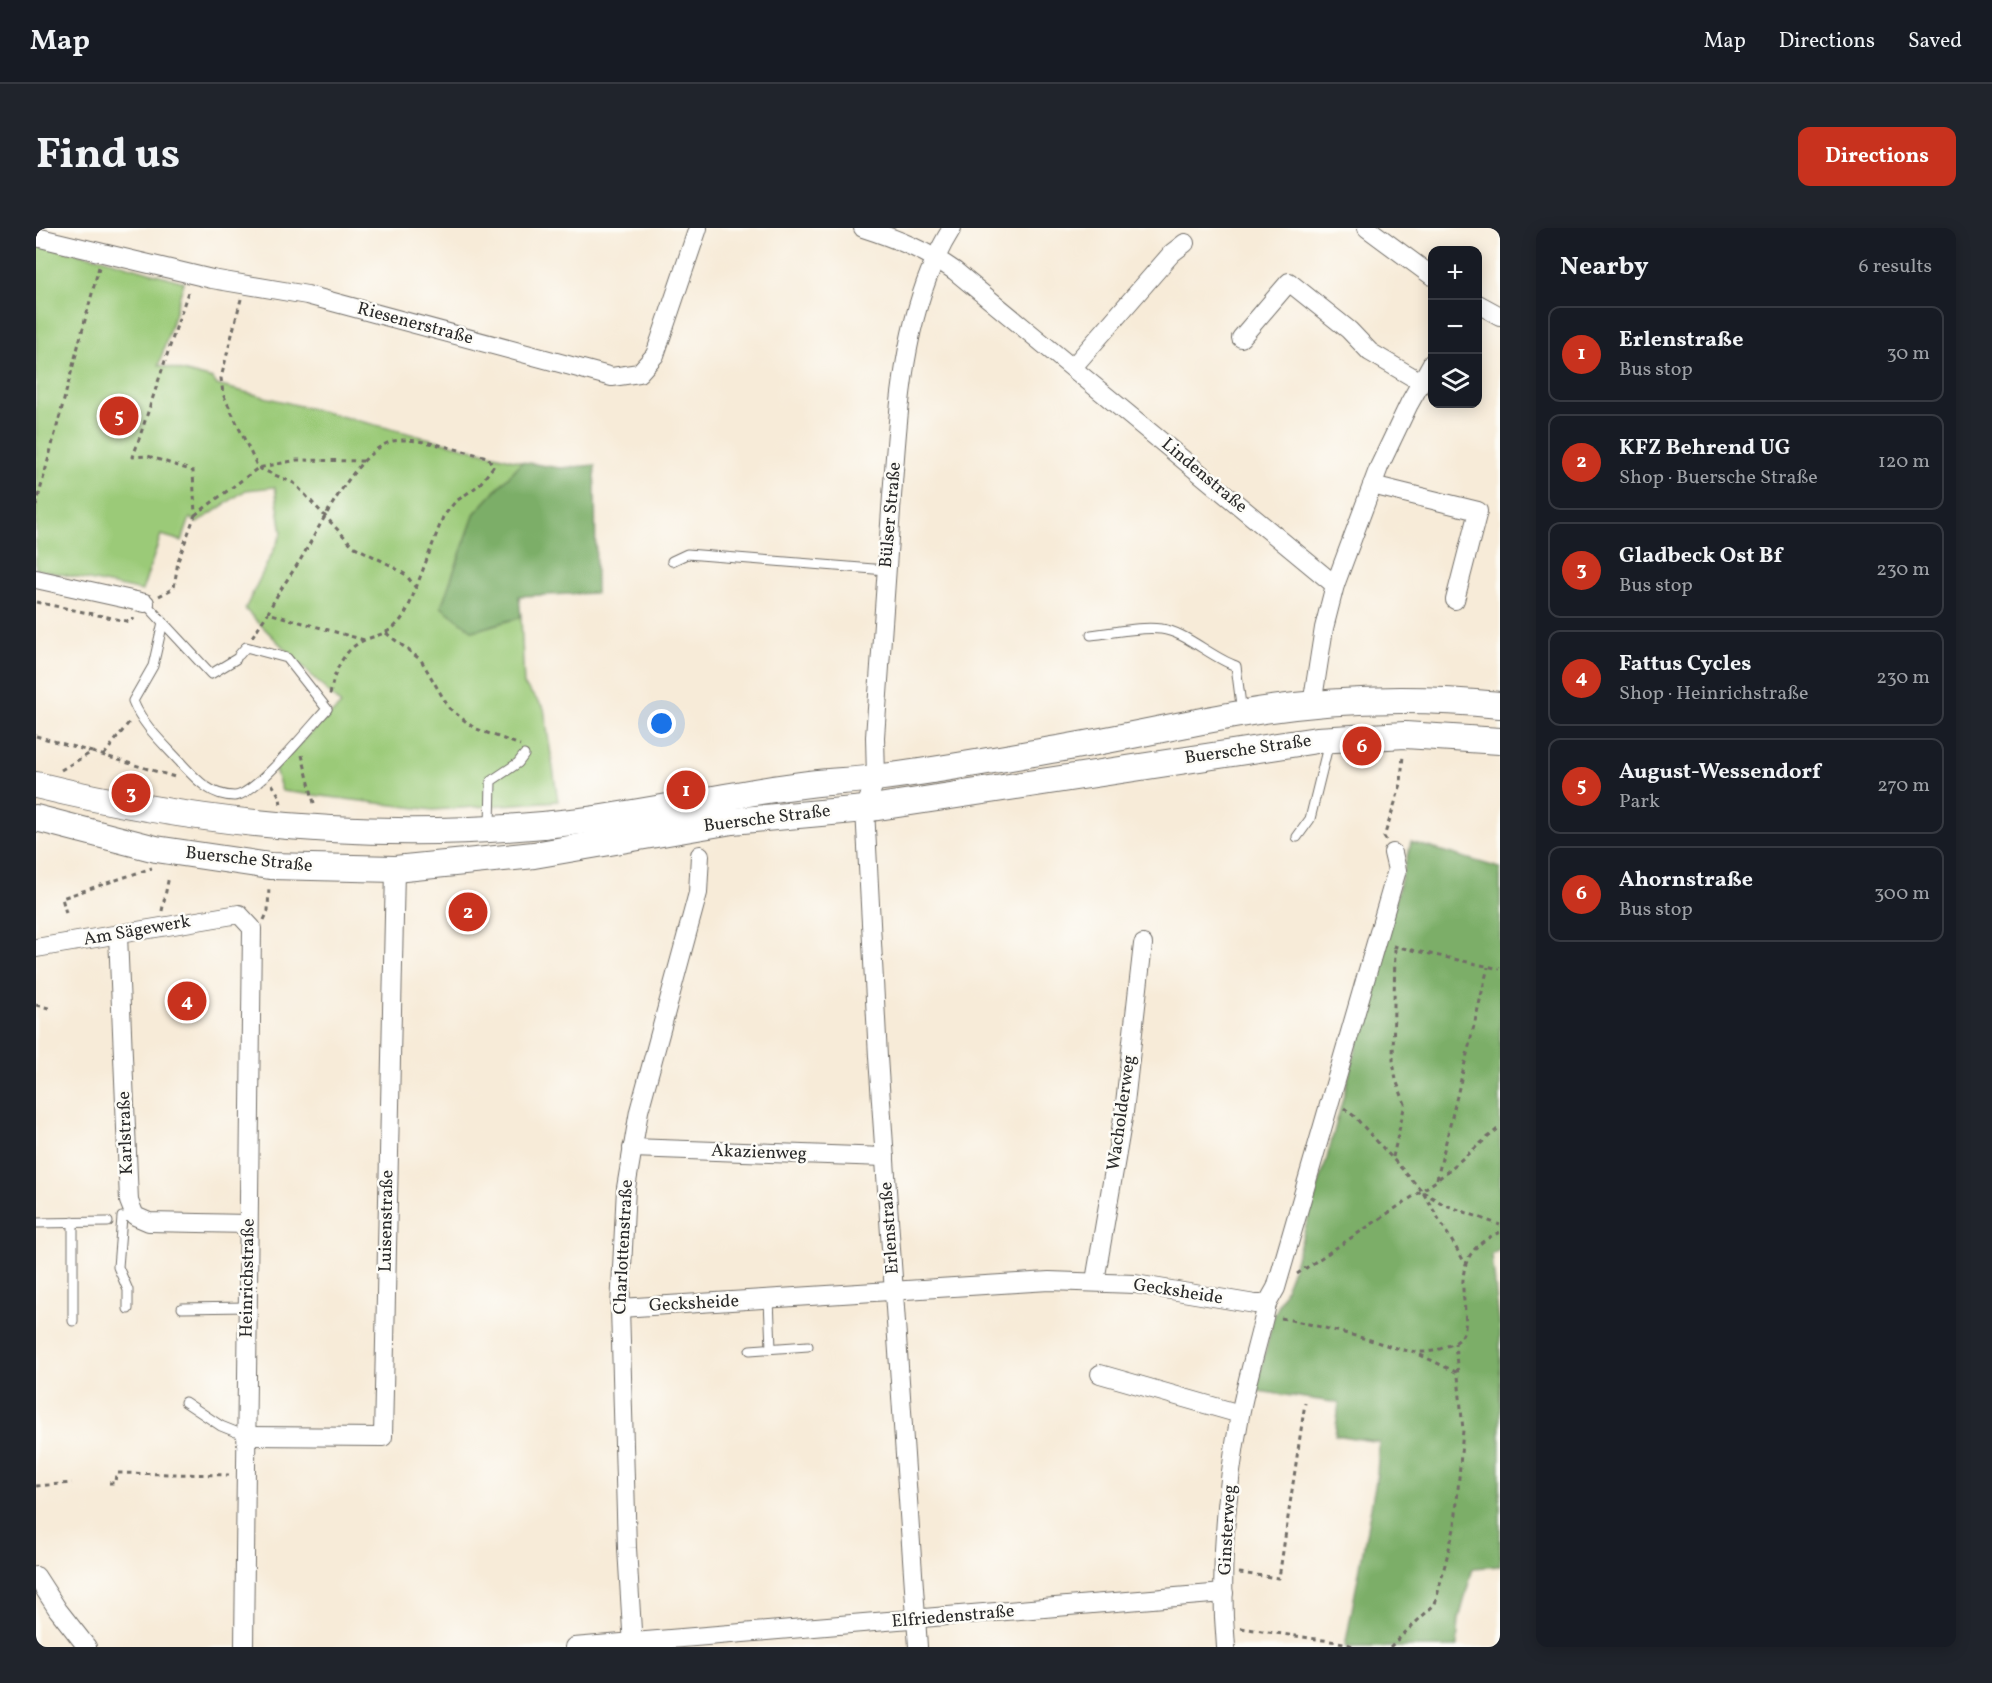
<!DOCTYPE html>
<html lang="en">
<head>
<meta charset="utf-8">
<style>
	body { margin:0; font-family:Vollkorn,serif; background:#20242c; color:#f1f3f6 }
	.controls { position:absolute; right:18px; top:18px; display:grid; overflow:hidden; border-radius:12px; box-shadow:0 3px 15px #0003 }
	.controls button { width:54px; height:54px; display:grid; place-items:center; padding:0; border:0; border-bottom:2px solid #363941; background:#171b24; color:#f1f3f6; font:30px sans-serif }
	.you { position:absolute; left:626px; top:496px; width:21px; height:21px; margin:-15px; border:4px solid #fff; border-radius:50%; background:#1a73e8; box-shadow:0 0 0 9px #1a73e833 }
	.badge { display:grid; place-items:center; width:39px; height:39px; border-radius:50%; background:#c8321e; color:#fff; font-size:20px; font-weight:700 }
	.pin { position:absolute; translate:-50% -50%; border:3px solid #fff; box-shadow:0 2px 6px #0006 }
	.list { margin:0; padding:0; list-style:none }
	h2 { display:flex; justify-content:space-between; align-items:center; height:78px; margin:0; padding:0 24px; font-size:26px }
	h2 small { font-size:20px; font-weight:400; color:#9ea1a6 }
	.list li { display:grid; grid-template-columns:39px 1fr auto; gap:18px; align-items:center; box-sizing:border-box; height:96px; margin:0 12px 12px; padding:0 12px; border:2px solid #363941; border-radius:12px }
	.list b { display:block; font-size:22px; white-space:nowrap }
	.list p { margin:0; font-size:20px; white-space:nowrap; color:#9ea1a6 }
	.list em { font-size:20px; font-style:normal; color:#9ea1a6 }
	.icon { flex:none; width:33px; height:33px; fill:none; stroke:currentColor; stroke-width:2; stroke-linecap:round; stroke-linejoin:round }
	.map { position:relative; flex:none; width:1464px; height:1419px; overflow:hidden; border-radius:12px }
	header { display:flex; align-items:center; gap:36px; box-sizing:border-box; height:84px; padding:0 30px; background:#171b24; border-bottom:2px solid #363941 }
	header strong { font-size:28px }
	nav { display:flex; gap:33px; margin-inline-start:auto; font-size:21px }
	.intro { display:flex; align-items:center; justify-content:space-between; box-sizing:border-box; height:144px; padding:0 36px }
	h1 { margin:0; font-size:42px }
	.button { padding:15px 27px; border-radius:12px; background:#c8321e; color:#fff; font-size:21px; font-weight:700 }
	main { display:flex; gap:36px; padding:0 36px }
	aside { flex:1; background:#171b24; border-radius:12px; box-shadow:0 3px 15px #0003 }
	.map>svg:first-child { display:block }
	.green { fill:#9bca78; stroke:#637a52; stroke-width:1.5 }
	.forest { fill:#7cae68; stroke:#546c4a; stroke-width:1.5 }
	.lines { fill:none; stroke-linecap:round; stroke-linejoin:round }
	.service-casing { stroke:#726e68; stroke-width:11 }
	.minor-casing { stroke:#726e68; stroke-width:20 }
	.secondary-casing { stroke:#726e68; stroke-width:28 }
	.path { stroke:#726e68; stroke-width:3; stroke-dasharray:4.5 4.5; stroke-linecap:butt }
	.service { stroke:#fff; stroke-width:9 }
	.minor { stroke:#fff; stroke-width:18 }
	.secondary { stroke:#fff; stroke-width:26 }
	.labels { text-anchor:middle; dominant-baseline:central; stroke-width:5; stroke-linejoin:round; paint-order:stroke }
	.street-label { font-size:18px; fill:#2b2b2b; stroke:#fdfcf7 }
</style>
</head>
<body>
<header>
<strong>Map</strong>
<nav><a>Map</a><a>Directions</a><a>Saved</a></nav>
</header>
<div class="intro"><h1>Find us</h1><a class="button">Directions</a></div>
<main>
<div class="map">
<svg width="1464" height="1419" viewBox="0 0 1464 1419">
	<rect width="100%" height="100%" fill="#fdfcf7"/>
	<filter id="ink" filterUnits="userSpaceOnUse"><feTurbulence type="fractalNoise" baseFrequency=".0167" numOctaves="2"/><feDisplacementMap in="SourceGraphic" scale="12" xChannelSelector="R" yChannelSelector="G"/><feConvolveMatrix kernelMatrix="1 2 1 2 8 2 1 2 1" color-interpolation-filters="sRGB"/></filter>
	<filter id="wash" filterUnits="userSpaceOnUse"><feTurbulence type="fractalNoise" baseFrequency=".008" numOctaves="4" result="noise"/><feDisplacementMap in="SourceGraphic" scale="24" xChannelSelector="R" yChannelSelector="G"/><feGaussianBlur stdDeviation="1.35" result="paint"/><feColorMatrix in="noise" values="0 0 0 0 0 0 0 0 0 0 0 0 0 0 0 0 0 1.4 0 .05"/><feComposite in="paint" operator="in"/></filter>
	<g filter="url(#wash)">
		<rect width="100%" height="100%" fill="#f7ebd8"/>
		<polygon class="green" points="0,17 65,30 148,54 123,137 177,151 181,157 486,234 439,285 437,403 485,389 488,457 508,480 522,573 397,582 246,563 238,539 305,477 209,381 246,305 239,259 210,262 161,295 154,290 146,313 125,307 106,363 0,341"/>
		<g class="forest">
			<polygon points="486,234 524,240 559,237 560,365 483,368 485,389 437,403 405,379 439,285"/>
			<polygon points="1375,614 1464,640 1464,1021 1456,1027 1464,1103 1464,1338 1437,1340 1423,1391 1421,1419 1309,1419 1341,1247 1343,1214 1299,1207 1303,1175 1222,1163 1221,1160 1237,1091 1255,1046 1291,930"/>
		</g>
	</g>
	<g filter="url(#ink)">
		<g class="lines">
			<g class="service-casing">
				<g id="service">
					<polyline points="636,333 651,326 850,342"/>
					<polyline points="109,375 175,446 200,431"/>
					<path d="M127 394 117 438 97 473C107 498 127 515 145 535 159 550 174 568 198 568 219 568 275 498 291 481L251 430 210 419 203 427"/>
					<path d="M1055 407C1077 405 1104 398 1125 401 1148 403 1176 430 1200 438L1206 485"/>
					<polyline points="454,598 455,553 482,535 488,527"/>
					<polyline points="1261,609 1274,591 1293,514"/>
					<polyline points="37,994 37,1093"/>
					<polyline points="0,995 72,994"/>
					<polyline points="733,1072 735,1120"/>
					<polyline points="146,1080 211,1079"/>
					<polyline points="92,1081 92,1062 82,1039 86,989 99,988"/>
					<polyline points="714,1122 772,1118"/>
					<polyline points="149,1174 185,1198 210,1208"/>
				</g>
			</g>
			<g class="minor-casing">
				<g id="minor">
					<path d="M827 0C861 11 891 23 919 43L1299 357"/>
					<polyline points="1331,0 1396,48"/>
					<polyline points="0,9 176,51 271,67 576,149 603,145 619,127 662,0"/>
					<polyline points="1442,76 1464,88"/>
					<polyline points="1205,110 1253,54 1313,102 1334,124 1385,154"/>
					<polyline points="1037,139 1136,25 1149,15"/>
					<polyline points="1336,257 1442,283 1419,372"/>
					<polyline points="0,351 109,375"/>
					<polyline points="1276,477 1288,400 1299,357 1343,239 1373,176 1396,135"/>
					<polyline points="82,707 93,973 99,988 113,994 212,996"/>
					<polyline points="0,720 203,686 216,700 208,1419"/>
					<polyline points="596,920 849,929"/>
					<polyline points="1059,1053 1088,884 1107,716"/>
					<polyline points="584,1080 1013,1053 1099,1056 1219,1076 1231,1076"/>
					<polyline points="1064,1146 1204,1186"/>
					<polyline points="210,1208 347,1209 359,641"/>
					<polyline points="0,1348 22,1382 51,1419"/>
					<polyline points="538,1419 1188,1365"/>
					<polyline points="597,1419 591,1320 584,1080 590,960 603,883 662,665 664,627"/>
					<path d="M882 1419 842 829 829 581 840 550 839 509C845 429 850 348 856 268 863 179 867 78 916 0"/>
					<path d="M1190 1419C1183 1342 1190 1262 1204 1187 1211 1150 1223 1113 1231 1076L1240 1060 1361 642 1357 625"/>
				</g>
			</g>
			<g class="secondary-casing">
				<g id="secondary">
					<path d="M0 557C178 600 363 615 545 593 622 583 697 565 773 556 795 553 817 553 839 550 898 543 957 532 1015 522 1077 512 1137 498 1198 487 1285 471 1376 468 1464 477"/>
					<polyline points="0,590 120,621 234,638 359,641 498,627 696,593 829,581 1281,512 1369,507 1464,513"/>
				</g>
			</g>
			<g class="path">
				<path d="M205 71 185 150 187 166 222 240 258 255 317 318 354 337 370 347 380 360C375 372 371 387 360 397 352 405 342 407 331 411 307 420 298 444 294 467"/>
				<polyline points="0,278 63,39"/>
				<polyline points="159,287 222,240 261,232 327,233"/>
				<polyline points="123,368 138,360 142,333 159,287 157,243 112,228 97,229 153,61"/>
				<polyline points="0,374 95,394 98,390"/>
				<polyline points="350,405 385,432 413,480 438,500 484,517"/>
				<polyline points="216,409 232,385"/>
				<path d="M328 412 232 385C240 367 252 351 263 334 282 303 320 222 357 213 382 208 426 224 452 229L457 239 443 257 419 274 407 289 380 360"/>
				<polyline points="0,508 56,524"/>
				<polyline points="68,527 94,493"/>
				<polyline points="266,527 279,579"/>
				<polyline points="25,542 56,524 142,550"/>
				<polyline points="236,556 244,569 245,577"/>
				<polyline points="1350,612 1348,609 1365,556 1367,526"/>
				<polyline points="126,683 133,648"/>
				<polyline points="30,685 26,670 116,640"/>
				<polyline points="228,692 232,683 233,658"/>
				<polyline points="1357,718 1464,741"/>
				<polyline points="0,777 17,781"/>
				<polyline points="1308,880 1318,888 1386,963 1429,1035"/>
				<polyline points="1357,929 1369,876 1360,852 1357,833 1359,719"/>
				<polyline points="1401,951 1452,739"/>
				<polyline points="1387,964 1407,976 1464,997"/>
				<polyline points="1261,1046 1400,953 1464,899"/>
				<path d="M1245 1090C1275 1096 1305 1104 1334 1112 1354 1118 1375 1127 1397 1123 1402 1122 1408 1119 1414 1117 1456 1102 1391 1035 1464 1004"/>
				<polyline points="1376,1123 1422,1145"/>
				<polyline points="73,1255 79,1255 80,1245 193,1247"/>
				<polyline points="0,1258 36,1255"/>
				<polyline points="1203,1345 1243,1350 1269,1175"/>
				<polyline points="1205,1400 1308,1415 1320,1419"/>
				<polyline points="1354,1419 1399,1376 1419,1297 1427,1202 1419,1115"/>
			</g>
			<use href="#service" class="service"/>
			<use href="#minor" class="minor"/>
			<use href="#secondary" class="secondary"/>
		</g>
	</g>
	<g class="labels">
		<g class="street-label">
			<text transform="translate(379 96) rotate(15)">Riesenerstraße</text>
			<text transform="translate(1168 248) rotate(40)">Lindenstraße</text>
			<text transform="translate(855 287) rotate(-85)">Bülser Straße</text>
			<text transform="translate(1212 522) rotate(-8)">Buersche Straße</text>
			<text transform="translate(731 591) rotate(-7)">Buersche Straße</text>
			<text transform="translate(213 632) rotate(6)">Buersche Straße</text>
			<text transform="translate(101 703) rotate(-10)">Am Sägewerk</text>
			<text transform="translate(1086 885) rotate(-82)">Wacholderweg</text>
			<text transform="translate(90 905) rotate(-92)">Karlstraße</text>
			<text transform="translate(723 925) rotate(2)">Akazienweg</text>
			<text transform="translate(351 993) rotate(-89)">Luisenstraße</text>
			<text transform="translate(854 1000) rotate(-94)">Erlenstraße</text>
			<text transform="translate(588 1019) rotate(-87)">Charlottenstraße</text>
			<text transform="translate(212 1050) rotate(-89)">Heinrichstraße</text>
			<text transform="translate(1142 1064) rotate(9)">Gecksheide</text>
			<text transform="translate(658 1076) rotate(-3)">Gecksheide</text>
			<text transform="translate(1192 1302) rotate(-87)">Ginsterweg</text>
			<text transform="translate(917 1389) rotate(-5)">Elfriedenstraße</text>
		</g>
	</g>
</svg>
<div class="controls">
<button>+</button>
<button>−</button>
<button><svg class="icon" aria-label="layers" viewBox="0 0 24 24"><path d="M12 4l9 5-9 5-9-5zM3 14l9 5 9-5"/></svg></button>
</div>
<div class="you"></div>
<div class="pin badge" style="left:650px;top:562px">1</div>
<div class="pin badge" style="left:432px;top:684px">2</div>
<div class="pin badge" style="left:95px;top:565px">3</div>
<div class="pin badge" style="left:151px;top:773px">4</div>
<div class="pin badge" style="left:83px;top:188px">5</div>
<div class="pin badge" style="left:1326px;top:518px">6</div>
</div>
<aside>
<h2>Nearby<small>6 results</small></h2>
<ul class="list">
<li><span class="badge">1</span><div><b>Erlenstraße</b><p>Bus stop</p></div><em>30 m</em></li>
<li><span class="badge">2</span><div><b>KFZ Behrend UG</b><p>Shop · Buersche Straße</p></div><em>120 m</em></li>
<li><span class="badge">3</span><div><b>Gladbeck Ost Bf</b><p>Bus stop</p></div><em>230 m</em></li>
<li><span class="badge">4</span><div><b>Fattus Cycles</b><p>Shop · Heinrichstraße</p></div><em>230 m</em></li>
<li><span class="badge">5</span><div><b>August-Wessendorf</b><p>Park</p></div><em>270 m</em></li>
<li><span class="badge">6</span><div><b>Ahornstraße</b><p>Bus stop</p></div><em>300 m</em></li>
</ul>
</aside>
</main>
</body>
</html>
